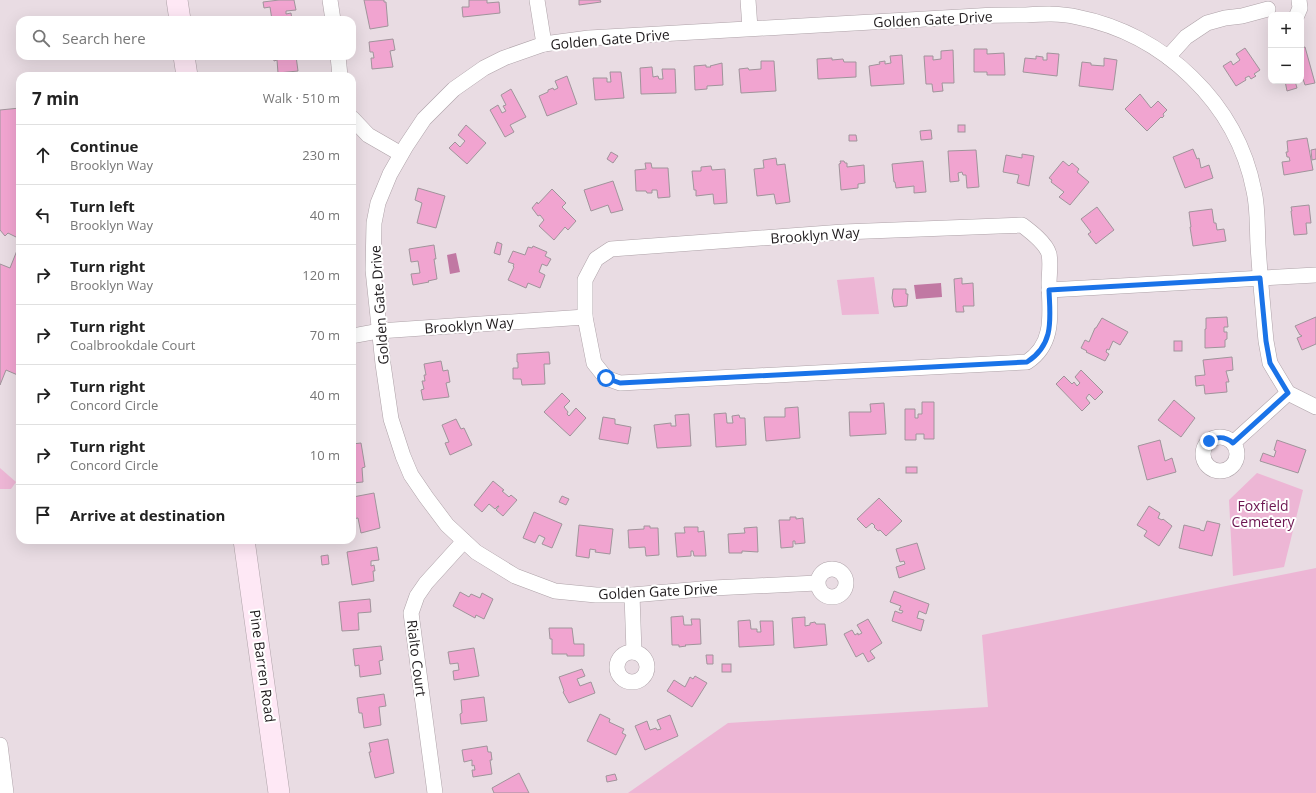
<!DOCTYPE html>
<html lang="en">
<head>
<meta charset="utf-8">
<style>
	body { margin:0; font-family:"Open Sans",sans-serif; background:#f2f2f2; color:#222 }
	.controls { position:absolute; right:12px; top:12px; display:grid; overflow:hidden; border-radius:8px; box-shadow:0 4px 16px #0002 }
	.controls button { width:36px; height:36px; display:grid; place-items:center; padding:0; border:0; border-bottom:1px solid #e0e0e0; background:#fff; color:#222; font:20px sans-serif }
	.stop { position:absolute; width:12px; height:12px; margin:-9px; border:3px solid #1a73e8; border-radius:50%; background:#fff }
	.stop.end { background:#1a73e8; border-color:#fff; box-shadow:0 1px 4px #0008 }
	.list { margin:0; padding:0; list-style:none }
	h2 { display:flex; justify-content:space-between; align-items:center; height:52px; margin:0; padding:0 16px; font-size:17px }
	h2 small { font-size:13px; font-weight:400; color:#767676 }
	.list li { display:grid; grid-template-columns:26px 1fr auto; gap:12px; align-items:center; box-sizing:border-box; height:60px; padding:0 16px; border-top:1px solid #e0e0e0 }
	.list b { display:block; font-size:15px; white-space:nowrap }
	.list p { margin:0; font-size:13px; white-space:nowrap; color:#767676 }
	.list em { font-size:13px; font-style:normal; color:#767676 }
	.icon { flex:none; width:22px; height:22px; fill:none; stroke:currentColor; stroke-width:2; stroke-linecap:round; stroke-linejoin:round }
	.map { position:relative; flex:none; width:1316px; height:793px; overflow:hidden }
	.search { position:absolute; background:#fff; box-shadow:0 4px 16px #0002; left:16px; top:16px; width:340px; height:44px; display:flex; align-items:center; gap:10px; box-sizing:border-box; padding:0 14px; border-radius:12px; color:#767676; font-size:15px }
	.panel { position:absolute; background:#fff; box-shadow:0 4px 16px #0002; left:16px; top:72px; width:340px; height:472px; border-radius:12px }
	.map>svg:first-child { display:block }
	.green { fill:#edb6d5 }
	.water { fill:#c178a3 }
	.building { fill:#f1a4d0; stroke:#a0949b }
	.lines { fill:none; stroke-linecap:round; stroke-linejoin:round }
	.minor-casing { stroke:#aea2a8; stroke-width:16 }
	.secondary-casing { stroke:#aea2a8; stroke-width:22 }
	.minor { stroke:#fff; stroke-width:15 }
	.secondary { stroke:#fee8f5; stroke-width:21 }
	.route { stroke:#1a73e8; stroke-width:5 }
	.labels { text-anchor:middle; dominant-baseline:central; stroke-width:4; stroke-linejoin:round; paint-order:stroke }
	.street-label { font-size:14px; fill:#1e1a1c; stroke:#fff }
	.park-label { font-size:14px; fill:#6d1651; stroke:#fff }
</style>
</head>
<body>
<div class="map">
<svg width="1316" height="793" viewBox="0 0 1316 793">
	<rect width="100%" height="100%" fill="#e9dce3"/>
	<g class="green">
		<polygon points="874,277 879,314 842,315 837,280"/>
		<polygon points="0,468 16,482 11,489 0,489"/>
		<polygon points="1257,473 1303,490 1284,567 1233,576 1229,500"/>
		<polygon points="1316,568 1316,793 628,793 728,723 988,707 982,635"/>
	</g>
	<g class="water">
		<polygon points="456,253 460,272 450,274 447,255"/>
		<polygon points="941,283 942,297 916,299 914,285"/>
	</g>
	<g class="building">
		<polygon points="279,0 294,0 296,10 286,11 286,14 291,13 292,20 272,20 270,7 264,8 263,2"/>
		<polygon points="364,0 384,0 384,2 386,2 388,26 370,29"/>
		<polygon points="469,0 487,0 487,3 499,2 500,13 463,17 462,7 469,7"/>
		<polygon points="579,0 600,0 601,2 579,5"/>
		<polygon points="393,39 395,50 390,51 393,67 372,69 371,58 374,58 373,52 370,52 369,42"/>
		<polygon points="1305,47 1315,83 1305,85 1303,79 1301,79 1301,48"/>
		<polygon points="1245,48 1260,70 1254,74 1256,76 1251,79 1249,76 1245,78 1246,80 1236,86 1223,66 1231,61 1233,65 1240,60 1236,54"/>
		<polygon points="974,49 987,49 987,54 1004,53 1005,75 987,75 987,72 974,72"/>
		<polygon points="953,50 954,83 942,83 943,91 933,92 932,84 926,84 924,56 933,56 933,60 941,59 941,51"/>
		<polygon points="1047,53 1059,54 1057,76 1023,72 1025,58 1036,59 1036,56 1043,57 1043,60 1047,60"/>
		<polygon points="902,55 904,84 871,86 869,66 880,64 879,62 885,61 885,64 891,63 890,56"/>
		<polygon points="273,56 296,56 298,71 278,73 277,60 274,61"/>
		<polygon points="832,58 832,60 843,59 844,62 856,62 856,77 818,79 817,59"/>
		<polygon points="1104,58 1117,60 1113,90 1079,86 1082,62 1091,63 1091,65 1104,66"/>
		<polygon points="761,61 774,61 776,91 741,93 739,69 748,68 749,70 761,69"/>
		<polygon points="722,63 723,85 707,86 707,89 695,90 694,66 706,65 706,67 711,67 710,66"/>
		<polygon points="652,67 653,77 658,76 659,79 663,79 662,69 675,69 676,93 641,94 640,68"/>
		<polygon points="610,72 621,72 624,98 595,100 593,78 607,78 607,82 611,82"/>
		<polygon points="567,76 577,104 547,116 539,96 548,92 548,90 553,88 554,90 558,88 555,81"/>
		<polygon points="1285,81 1295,81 1297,88 1287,91"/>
		<polygon points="511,89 526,117 510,125 514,132 505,137 490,110 498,105 502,113 506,111 503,106 506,105 501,95"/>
		<polygon points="1140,94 1151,108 1158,101 1167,110 1163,114 1164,116 1162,118 1161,117 1147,131 1125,109"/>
		<polygon points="20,108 20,239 8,233 5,236 0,230 0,110"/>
		<polygon points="466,125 486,143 467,164 449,148 455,142 460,147 465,141 458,135"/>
		<rect x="958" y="125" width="7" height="7"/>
		<polygon points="931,130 932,139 921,140 920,131"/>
		<polygon points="849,135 856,135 857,141 849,141"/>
		<polygon points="1307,138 1313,170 1284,175 1282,162 1290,161 1289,157 1287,157 1286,152 1288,152 1287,141"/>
		<polygon points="1193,149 1197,159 1199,158 1201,168 1209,165 1213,178 1185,188 1173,157"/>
		<polygon points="1316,149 1316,159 1312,160 1311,150"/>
		<polygon points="976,150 979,187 967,188 966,175 963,175 962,172 958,173 959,181 950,182 948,151"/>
		<polygon points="611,152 618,156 613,163 607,159"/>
		<polygon points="1022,154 1034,156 1029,186 1017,183 1019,175 1003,172 1006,155 1022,158"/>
		<polygon points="776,158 777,165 785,164 790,202 776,204 774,194 757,196 754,169 764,168 763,160"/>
		<polygon points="840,161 844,161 845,163 847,163 847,167 864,165 865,183 858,184 858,188 841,190 839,164 841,163"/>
		<polygon points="923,161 926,192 914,193 914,186 896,188 895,182 894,182 892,164"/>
		<polygon points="1063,161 1069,166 1072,163 1079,169 1077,172 1089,182 1070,205 1059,197 1064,192 1051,182 1052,180 1049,178"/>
		<polygon points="645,163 651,163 652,168 668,168 670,197 658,198 657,190 652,190 652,193 647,193 646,191 636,191 635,170 646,169"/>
		<polygon points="711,166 712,170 725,169 727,203 714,204 713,194 696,196 696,190 694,190 692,171 701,171 701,167"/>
		<polygon points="613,181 623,210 611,213 608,205 591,211 584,190"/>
		<polygon points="418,188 445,196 436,228 417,223 422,203 415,200"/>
		<polygon points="552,189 566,203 562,207 576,221 568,230 565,227 554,240 539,226 544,220 540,215 538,216 532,208 537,202 538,204"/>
		<polygon points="1309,205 1311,223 1306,223 1307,234 1294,235 1291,211 1292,211 1291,207"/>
		<polygon points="1097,207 1114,230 1096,244 1088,234 1091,232 1081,219"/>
		<polygon points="1212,209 1214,223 1216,223 1217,230 1224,229 1226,241 1193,246 1190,227 1191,227 1189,212"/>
		<polygon points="497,242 502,244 500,255 494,253"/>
		<polygon points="20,243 20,376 6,370 0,385 0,264 10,268"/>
		<polygon points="434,245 436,259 434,259 437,279 428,281 429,282 413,285 411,274 420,273 418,261 411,262 409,249"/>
		<polygon points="533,246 547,252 545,256 551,259 547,266 542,264 539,272 545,275 540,288 528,283 526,288 508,280 514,267 513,266 514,264 508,262 513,251 525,255 528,247 532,248"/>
		<polygon points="962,278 962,284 973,283 974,306 963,306 964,312 956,312 954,279"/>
		<polygon points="893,289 906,289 906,294 908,294 907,306 894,307 892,298"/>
		<polygon points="1227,317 1228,327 1224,327 1224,332 1227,332 1227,339 1225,340 1225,347 1205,348 1205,329 1206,329 1206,318"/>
		<polygon points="1316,317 1316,344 1302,350 1297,338 1302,336 1301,335 1300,335 1295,326"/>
		<polygon points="1102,318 1128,332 1120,345 1113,341 1109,350 1107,349 1106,352 1109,354 1105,361 1086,352 1087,351 1081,348 1085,340 1089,342 1095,328 1096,328"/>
		<rect x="1174" y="341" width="8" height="10"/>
		<polygon points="549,352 550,364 544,364 545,384 522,385 521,379 513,379 513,368 518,368 518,362 517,362 517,354"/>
		<polygon points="1232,357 1233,370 1226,371 1229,382 1226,382 1227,392 1205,394 1204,385 1196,386 1195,376 1205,375 1203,360"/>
		<polygon points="441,361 443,371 448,370 450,382 446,383 449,397 423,400 421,390 424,389 422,381 425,381 424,375 426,375 424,364"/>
		<polygon points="1081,370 1103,392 1095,400 1089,394 1086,398 1090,403 1082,411 1056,384 1064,376 1072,384 1074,382 1077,386 1080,383 1075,377"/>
		<polygon points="562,393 570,401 564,407 568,412 567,414 569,416 576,408 586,418 570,436 544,412"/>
		<polygon points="1174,400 1195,418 1181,437 1158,420"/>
		<polygon points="922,402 934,402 934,439 924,439 924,434 916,434 916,440 905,440 905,409 915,409 915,418 918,418 918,414 922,414"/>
		<polygon points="884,403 886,434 850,436 849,412 871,412 870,404"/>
		<polygon points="798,407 800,438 766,441 764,417 785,417 785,408"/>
		<polygon points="726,413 727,423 733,423 732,416 739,415 740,418 745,418 746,445 716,447 714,414"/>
		<polygon points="689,414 691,446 657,448 654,425 671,423 671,426 676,426 675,415"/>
		<polygon points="603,417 615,419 615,424 631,427 628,444 599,439"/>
		<polygon points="456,419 461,429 464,428 472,445 450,455 445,443 449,442 442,425"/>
		<polygon points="1160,440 1165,461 1172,458 1176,472 1147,480 1138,446"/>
		<polygon points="1277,440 1306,450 1298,473 1260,461 1263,453 1274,457 1276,451 1274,450"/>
		<polygon points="361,443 365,467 362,468 363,482 352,483 352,444"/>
		<rect x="906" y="467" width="11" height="6"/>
		<polygon points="493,481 504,490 502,491 509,497 511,495 517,500 503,516 496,510 499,506 498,506 495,509 489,504 482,512 474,505"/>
		<polygon points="374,493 380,528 361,533 358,518 352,519 352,506 355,506 353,497"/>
		<polygon points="562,496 569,499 566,505 559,502"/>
		<polygon points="879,498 902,521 886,536 880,530 878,531 874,527 875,526 872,523 866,528 857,519"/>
		<polygon points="1149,506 1160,513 1158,518 1162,520 1163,519 1172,526 1159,546 1144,536 1147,531 1137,525"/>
		<polygon points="534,512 562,524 552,548 542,544 545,538 539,535 535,543 523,538"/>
		<polygon points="790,517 796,517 796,519 803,518 805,543 795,544 795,541 793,541 793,547 781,548 779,520 790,520"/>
		<polygon points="1207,521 1220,524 1212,556 1179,548 1184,525 1200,529 1200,530 1204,531"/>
		<polygon points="579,525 613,529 610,554 595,552 596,550 590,549 589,558 576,556"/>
		<polygon points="644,526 650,526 650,528 658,528 659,555 646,556 645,547 629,548 628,530 644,529"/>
		<polygon points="684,527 698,527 698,532 704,531 706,556 694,556 693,551 691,551 691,556 677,557 675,533 685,533"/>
		<polygon points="757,527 758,552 742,551 742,553 729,553 728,534 745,533 744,528"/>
		<polygon points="917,543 925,569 899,578 896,567 905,564 904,561 900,562 896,549"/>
		<polygon points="377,547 379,560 371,561 371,566 374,565 375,571 373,571 374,581 352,585 347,552"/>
		<polygon points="328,555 329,564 322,565 321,556"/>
		<polygon points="894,591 929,604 926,614 919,611 917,618 924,620 921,631 892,621 895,611 900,613 902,613 903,611 899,610 901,606 890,602"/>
		<polygon points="460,592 469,597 471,594 480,598 482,593 493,599 484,619 476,615 475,618 453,606"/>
		<polygon points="370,599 371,612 358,613 359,630 342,631 339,602"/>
		<polygon points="683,616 684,625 692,625 691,619 700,619 701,644 685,645 686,646 679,647 679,645 672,645 671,617"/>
		<polygon points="805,617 805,626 810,625 810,623 815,622 816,624 825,624 827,645 794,648 792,618"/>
		<polygon points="868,619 882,643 870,651 875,658 868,662 863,653 856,657 844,634 852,630 855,635 858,633 858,635 862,633 857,625"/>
		<polygon points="750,620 751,629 757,629 757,632 761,632 760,621 773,621 774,645 739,647 738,621"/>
		<polygon points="549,628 572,628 574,644 584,644 584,656 567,656 567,654 552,654 552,639 550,639"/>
		<polygon points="381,646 383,660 379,661 381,674 360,677 359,665 355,666 353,649"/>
		<polygon points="474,648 479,676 454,680 453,671 459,670 458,663 450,664 448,652"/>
		<polygon points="706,655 713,655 713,664 707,664"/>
		<rect x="722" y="664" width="9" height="8"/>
		<polygon points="582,669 585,676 577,679 580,686 591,682 595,693 569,703 563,692 564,691 559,677"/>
		<polygon points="695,676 707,683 692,707 667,691 674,680 685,687 690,677 693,679"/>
		<polygon points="384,694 386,706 379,707 381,725 364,728 362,713 359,713 357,698"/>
		<polygon points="484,697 487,721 461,724 460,714 462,713 461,700"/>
		<polygon points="600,714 610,719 609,722 624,729 622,733 626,735 616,755 587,741"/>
		<polygon points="670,715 678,736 645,750 635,726 647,721 650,730 656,728 657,730 661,729 657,720"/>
		<polygon points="388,739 394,773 375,778 369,752 371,752 369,743"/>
		<polygon points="487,746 488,752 491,752 492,760 490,760 492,774 473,777 472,770 475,770 474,765 472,766 472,760 464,762 462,750"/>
		<polygon points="519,773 529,793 494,793 492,788"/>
		<polygon points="615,774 617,780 607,782 606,776"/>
	</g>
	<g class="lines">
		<g class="minor-casing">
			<g id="minor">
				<polyline points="330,0 333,20"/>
				<polyline points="537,0 544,44"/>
				<polyline points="748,0 750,28"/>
				<polyline points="1297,15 1300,8 1299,0"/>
				<polyline points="338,56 340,76"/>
				<polyline points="1168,57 1186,37 1207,23 1225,18 1242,16 1268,9"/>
				<polyline points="352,118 368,135 401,154"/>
				<path d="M1022 225C1030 231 1046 243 1049 254 1051 263 1049 275 1049 284 1050 313 1055 344 1027 362L620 383 606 378 594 363 585 317V280L596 259 611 249 843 232Z"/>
				<polyline points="1049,290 1316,275"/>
				<polyline points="352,336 379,331 585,317"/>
				<circle cx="1220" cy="454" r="17"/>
				<polyline points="1233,443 1288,393"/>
				<circle cx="832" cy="583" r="14"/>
				<path d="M817 583 713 588 632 595H596L555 591 515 576 476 552 447 525 426 497 411 475 403 456 391 419 383 364 373 270 374 223 378 203 390 174 406 146 424 119 454 89 484 68 504 58 544 44 589 38 978 16C994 15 1010 15 1026 15 1043 14 1060 13 1077 17 1164 34 1237 103 1254 191 1258 208 1257 227 1258 245 1260 277 1263 309 1266 341L1270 363 1288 393 1316 407"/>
				<polyline points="632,595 634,652"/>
				<circle cx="632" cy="667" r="15"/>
				<polyline points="0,745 6,793"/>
				<polyline points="435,793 411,613 417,596 426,583 464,541"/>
			</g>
		</g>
		<g class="secondary-casing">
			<g id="secondary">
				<polyline points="177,0 180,20"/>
				<polyline points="184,56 187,76"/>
				<polyline points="244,540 279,793"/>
			</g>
		</g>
		<use href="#minor" class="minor"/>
		<use href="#secondary" class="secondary"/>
	</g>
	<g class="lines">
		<path class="route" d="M606 378 620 383 1027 362C1055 344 1050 318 1049 290L1260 278 1266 341 1270 363 1288 393 1233 443C1225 436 1218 436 1209 441"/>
	</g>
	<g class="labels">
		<g class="street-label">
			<text transform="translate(933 19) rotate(-3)">Golden Gate Drive</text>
			<text transform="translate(610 39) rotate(-5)">Golden Gate Drive</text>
			<text transform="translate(815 235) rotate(-4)">Brooklyn Way</text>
			<text transform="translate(379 305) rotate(-94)">Golden Gate Drive</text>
			<text transform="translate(469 325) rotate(-4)">Brooklyn Way</text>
			<text transform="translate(658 591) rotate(-3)">Golden Gate Drive</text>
			<text transform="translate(417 658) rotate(83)">Rialto Court</text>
			<text transform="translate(263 666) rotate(82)">Pine Barren Road</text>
		</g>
		<g class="park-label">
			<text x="1263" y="505">Foxfield<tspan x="1263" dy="16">Cemetery</tspan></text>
		</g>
	</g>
</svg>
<div class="controls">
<button>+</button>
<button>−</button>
</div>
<div class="stop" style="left:606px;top:378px"></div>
<div class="stop end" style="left:1209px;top:441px"></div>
<div class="search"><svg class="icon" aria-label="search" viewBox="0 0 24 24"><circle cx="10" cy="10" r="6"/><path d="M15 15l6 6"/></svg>Search here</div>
<section class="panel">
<h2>7 min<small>Walk · 510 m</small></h2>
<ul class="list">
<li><svg class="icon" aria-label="ahead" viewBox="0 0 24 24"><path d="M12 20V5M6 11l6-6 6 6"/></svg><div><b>Continue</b><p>Brooklyn Way</p></div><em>230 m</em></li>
<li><svg class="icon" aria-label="left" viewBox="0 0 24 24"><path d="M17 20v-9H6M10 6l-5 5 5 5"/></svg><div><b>Turn left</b><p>Brooklyn Way</p></div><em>40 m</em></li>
<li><svg class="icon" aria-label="right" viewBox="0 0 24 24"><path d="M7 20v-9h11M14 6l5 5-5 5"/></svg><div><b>Turn right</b><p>Brooklyn Way</p></div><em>120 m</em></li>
<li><svg class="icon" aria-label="right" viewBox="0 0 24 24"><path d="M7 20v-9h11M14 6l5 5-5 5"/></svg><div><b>Turn right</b><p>Coalbrookdale Court</p></div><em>70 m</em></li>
<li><svg class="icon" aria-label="right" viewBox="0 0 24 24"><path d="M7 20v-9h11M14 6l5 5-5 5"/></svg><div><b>Turn right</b><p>Concord Circle</p></div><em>40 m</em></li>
<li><svg class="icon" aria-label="right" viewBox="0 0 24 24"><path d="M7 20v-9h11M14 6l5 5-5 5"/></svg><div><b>Turn right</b><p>Concord Circle</p></div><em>10 m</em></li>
<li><svg class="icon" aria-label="arrive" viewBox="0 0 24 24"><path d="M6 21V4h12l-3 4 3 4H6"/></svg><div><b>Arrive at destination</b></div></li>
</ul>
</section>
</div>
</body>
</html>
